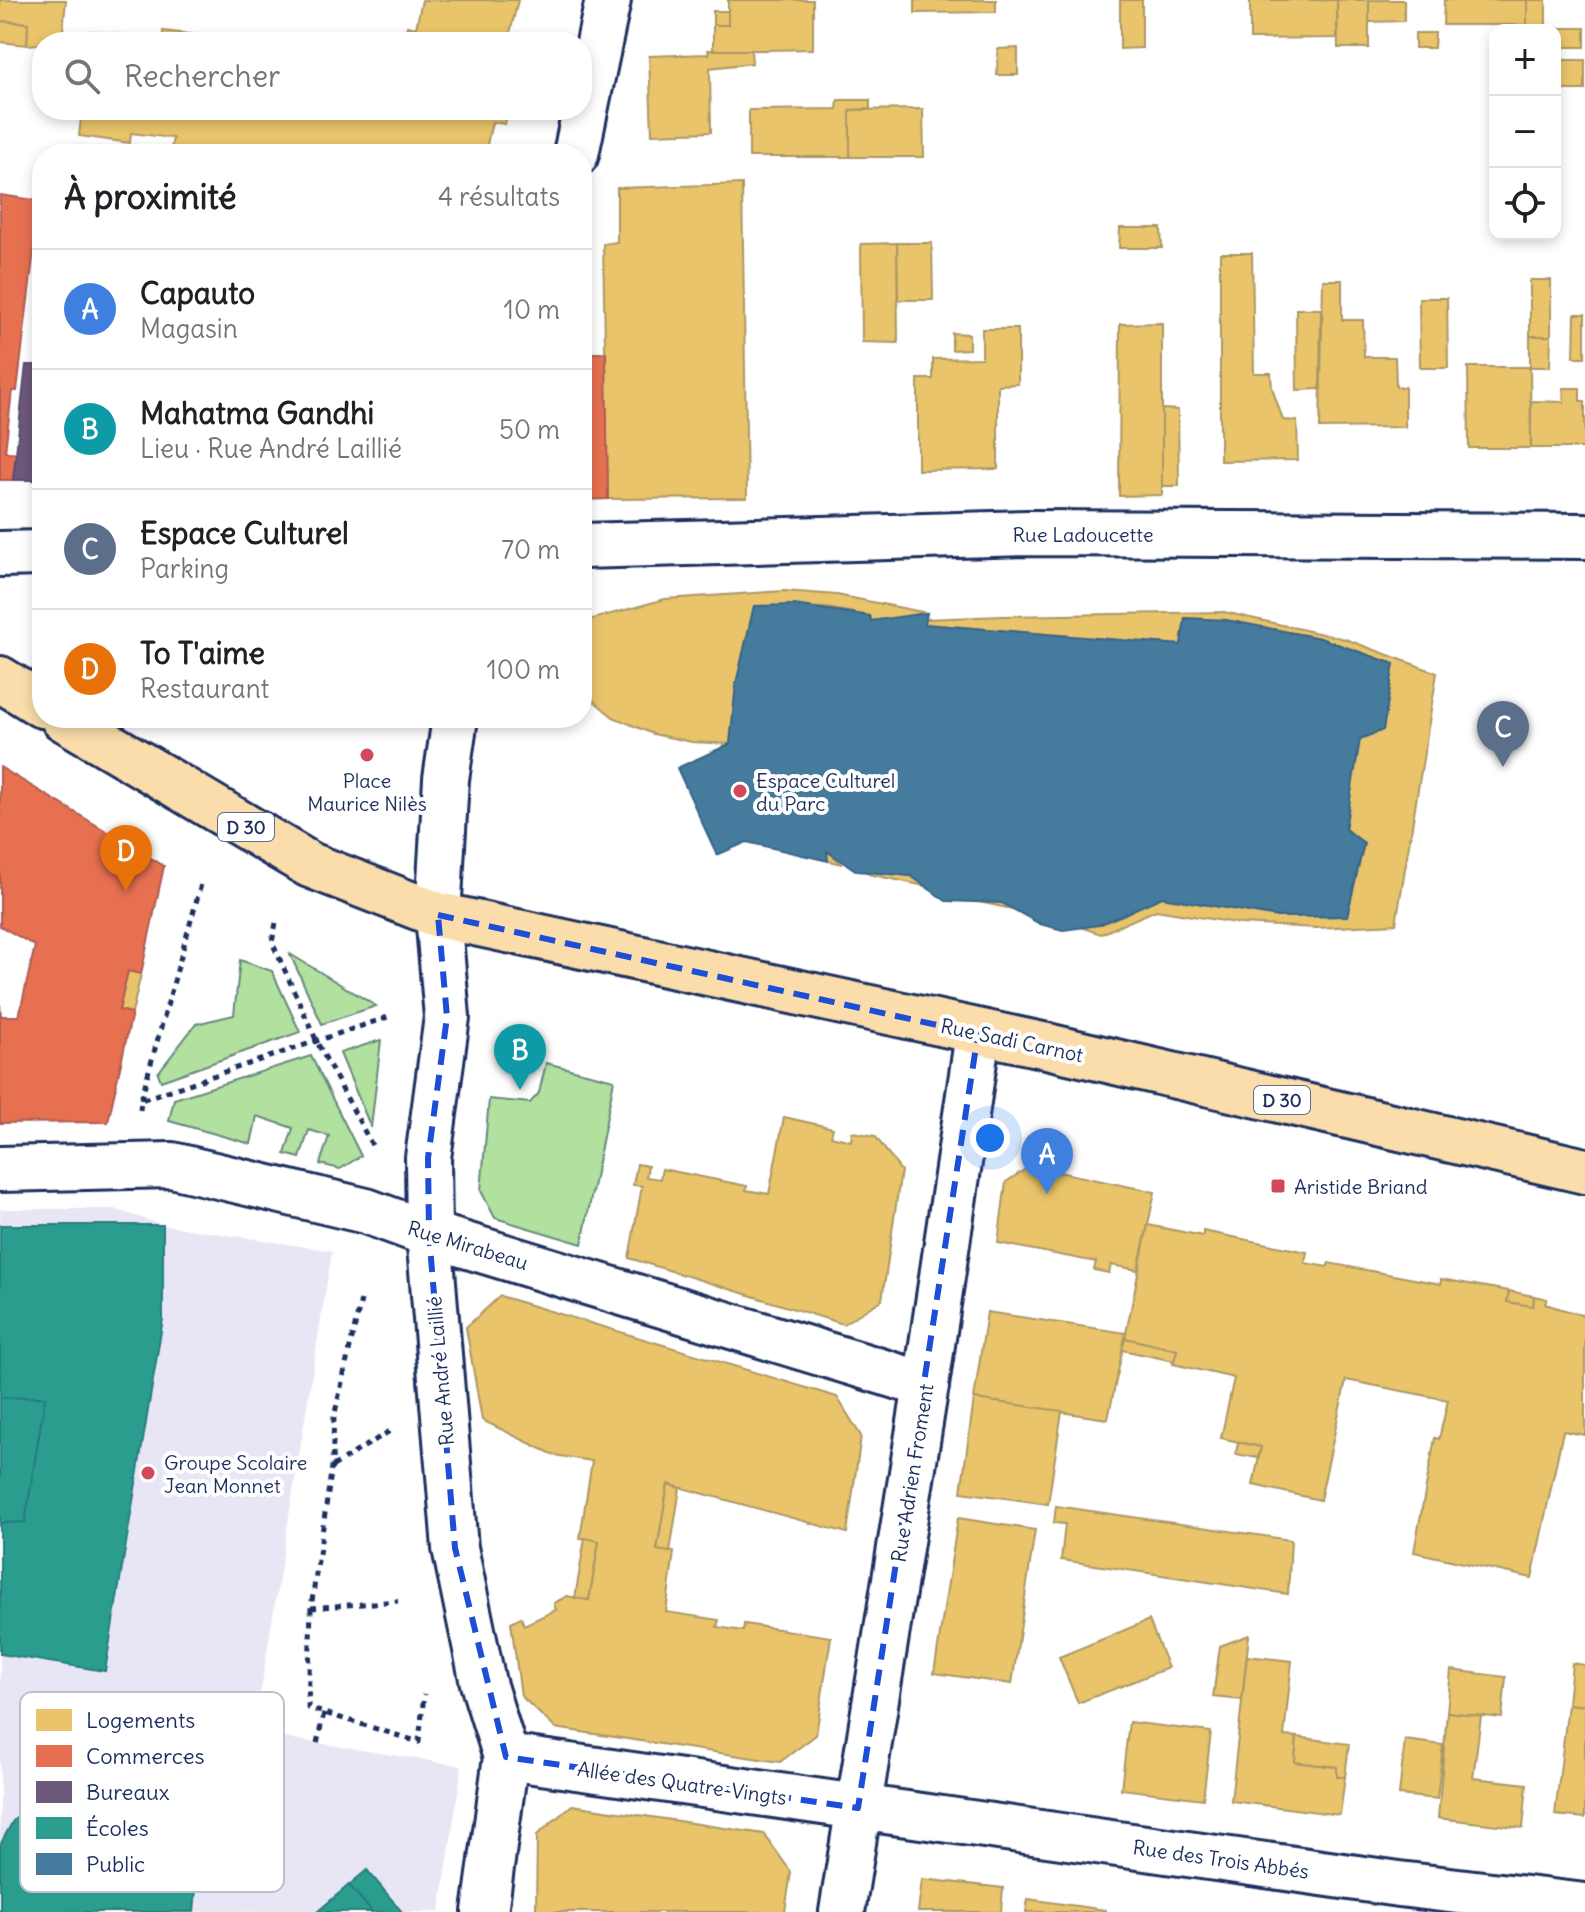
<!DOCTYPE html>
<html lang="fr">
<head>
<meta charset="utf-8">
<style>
	body { margin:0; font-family:Delius,sans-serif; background:#f6f6f6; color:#202124 }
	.controls { position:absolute; right:24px; top:24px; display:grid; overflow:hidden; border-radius:16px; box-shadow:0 4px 12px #0003 }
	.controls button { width:72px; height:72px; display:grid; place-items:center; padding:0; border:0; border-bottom:2px solid #e0e0e0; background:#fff; color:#202124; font:40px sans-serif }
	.you { position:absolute; left:990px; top:1138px; width:28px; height:28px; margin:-20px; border:6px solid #fff; border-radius:50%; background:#1a73e8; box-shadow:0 0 0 12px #1a73e833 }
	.badge { display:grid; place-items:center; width:52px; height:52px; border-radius:50%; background:#2563eb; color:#fff; font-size:26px; font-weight:700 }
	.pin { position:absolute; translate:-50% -66px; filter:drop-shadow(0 2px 4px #0008) }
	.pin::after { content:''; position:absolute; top:42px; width:28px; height:24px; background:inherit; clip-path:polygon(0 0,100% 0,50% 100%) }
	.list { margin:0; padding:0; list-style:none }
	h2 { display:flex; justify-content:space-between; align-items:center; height:104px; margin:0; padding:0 32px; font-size:34px }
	h2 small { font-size:26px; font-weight:400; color:#757577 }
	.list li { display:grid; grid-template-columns:52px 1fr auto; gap:24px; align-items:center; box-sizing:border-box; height:120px; padding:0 32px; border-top:2px solid #e0e0e0 }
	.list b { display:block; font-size:30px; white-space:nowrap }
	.list p { margin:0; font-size:26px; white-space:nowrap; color:#757577 }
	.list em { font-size:26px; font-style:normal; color:#757577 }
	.icon { flex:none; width:44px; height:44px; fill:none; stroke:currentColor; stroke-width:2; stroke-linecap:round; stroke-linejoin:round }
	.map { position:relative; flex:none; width:1585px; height:1912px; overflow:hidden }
	.search { position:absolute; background:#fff; box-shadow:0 4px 12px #0003; left:32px; top:32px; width:560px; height:88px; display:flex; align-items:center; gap:20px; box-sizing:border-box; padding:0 28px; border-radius:32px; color:#757577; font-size:30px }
	.panel { position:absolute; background:#fff; box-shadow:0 4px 12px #0003; left:32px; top:144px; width:560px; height:584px; border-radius:32px }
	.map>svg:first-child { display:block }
	.built { fill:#e8e6f5 }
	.green { fill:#b2e09e; stroke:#66887e; stroke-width:2 }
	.homes { fill:#e9c46a; stroke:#ab9766; stroke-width:2 }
	.shops { fill:#e76f51; stroke:#aa5c55; stroke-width:2 }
	.offices { fill:#6d597a; stroke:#544c72; stroke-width:2 }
	.schools { fill:#2a9d8f; stroke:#267c80; stroke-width:2 }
	.public { fill:#457b9d; stroke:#38648a; stroke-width:2 }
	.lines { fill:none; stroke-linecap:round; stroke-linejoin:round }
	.street-casing { stroke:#1b2f5e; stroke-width:50 }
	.secondary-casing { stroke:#1b2f5e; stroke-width:50 }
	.primary-casing { stroke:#1b2f5e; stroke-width:50 }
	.path { stroke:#1b2f5e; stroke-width:5; stroke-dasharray:6 6; stroke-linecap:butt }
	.street { stroke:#fff; stroke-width:44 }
	.secondary { stroke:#fff; stroke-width:44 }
	.primary { stroke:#faddab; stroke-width:44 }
	.marked { fill:none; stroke:#1d4ed8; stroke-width:6; stroke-dasharray:16 10; stroke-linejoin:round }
	.poi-dot { fill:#d1495b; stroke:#fff; stroke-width:3 }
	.labels { text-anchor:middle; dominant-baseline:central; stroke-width:8; stroke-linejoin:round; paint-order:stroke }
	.shield { fill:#fff; stroke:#5f6d8e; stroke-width:2 }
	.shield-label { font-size:18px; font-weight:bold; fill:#1b2f5e }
	.street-label { font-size:20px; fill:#1b2f5e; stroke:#fff }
	.poi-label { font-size:20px; fill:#1b2f5e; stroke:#fff; text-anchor:start }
	.key { fill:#fff; stroke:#bbc1cf; stroke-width:2 }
	.key-label { font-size:22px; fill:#1b2f5e }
</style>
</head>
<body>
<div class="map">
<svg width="1585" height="1912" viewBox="0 0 1585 1912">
	<rect width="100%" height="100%" fill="#fff"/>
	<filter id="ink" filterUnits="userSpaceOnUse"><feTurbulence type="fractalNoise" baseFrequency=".0125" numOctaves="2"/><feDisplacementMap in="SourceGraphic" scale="16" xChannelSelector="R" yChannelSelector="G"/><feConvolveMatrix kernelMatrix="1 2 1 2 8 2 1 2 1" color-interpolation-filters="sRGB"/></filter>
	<g filter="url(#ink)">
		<polygon class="built" points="0,1209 114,1209 163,1225 332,1251 254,1733 462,1766 440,1912 0,1912"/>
		<g class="green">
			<polygon points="290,954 376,1006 322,1024"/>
			<polygon points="240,960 272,971 300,1032 161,1081 158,1073 196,1024 234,1015"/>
			<polygon points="381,1040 371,1128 340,1053"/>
			<polygon points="311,1056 361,1156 340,1169 320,1164 329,1136 309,1130 300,1158 285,1154 293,1128 257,1116 251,1144 169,1121 174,1099"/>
			<polygon points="546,1063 614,1080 582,1244 495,1218 481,1191 489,1099 530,1103 539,1093"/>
		</g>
		<g class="homes">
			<polygon points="0,0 66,0 62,42 27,45 28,23 0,21"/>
			<polygon points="422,0 518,0 508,42 403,42 407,26 416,28"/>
			<polygon points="728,0 813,0 813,49 713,51 713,25 728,25"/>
			<polygon points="915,0 996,0 996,12 915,13"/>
			<polygon points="1120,0 1142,0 1142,48 1120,49"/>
			<polygon points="1250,0 1337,0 1337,38 1250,39"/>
			<polygon points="1337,0 1369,0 1369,48 1338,48"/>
			<polygon points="1369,0 1404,0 1404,21 1369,22"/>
			<polygon points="1444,0 1527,0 1527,25 1443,25"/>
			<polygon points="1527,0 1546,0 1546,30 1507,30 1507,25 1527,25"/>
			<rect x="713" y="11" width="15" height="14"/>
			<polygon points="0,21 28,23 27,45 0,42"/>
			<polygon points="1546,28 1585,28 1585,47 1555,47 1555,30"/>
			<polygon points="91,31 163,40 163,31 253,42 90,42"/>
			<polygon points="1415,33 1435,33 1434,48 1415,48"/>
			<polygon points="1018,48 1018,75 997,75 998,49"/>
			<polygon points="708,50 751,50 752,63 710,68 711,132 652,134 649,56 709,54"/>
			<rect x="1555" y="60" width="30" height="30"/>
			<polygon points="838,100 870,100 870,109 850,110 850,157 749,157 749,110 837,109"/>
			<polygon points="923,109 924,157 850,157 850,110"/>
			<polygon points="82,110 508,110 505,124 492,122 486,149 498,154 170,154 173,138 131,133 130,143 79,136"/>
			<polygon points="742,184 747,498 608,499 603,244 617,242 617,188"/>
			<polygon points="1120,228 1161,228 1162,248 1119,248"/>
			<polygon points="897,243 932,243 933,300 898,300"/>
			<polygon points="897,243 898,343 862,342 861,244"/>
			<polygon points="1220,253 1252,253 1254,373 1271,373 1272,388 1283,420 1297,421 1298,460 1220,461"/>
			<polygon points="1323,280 1342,280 1342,320 1363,320 1364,357 1395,357 1396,387 1405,387 1405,427 1320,428"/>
			<rect x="1530" y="280" width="21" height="56"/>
			<polygon points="1419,298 1447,298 1448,368 1420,368"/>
			<polygon points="1296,309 1321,309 1320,389 1297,390"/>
			<polygon points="1575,314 1585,314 1585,357 1574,357"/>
			<polygon points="1162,323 1162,495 1119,496 1120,324"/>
			<polygon points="982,329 1018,329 1018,384 998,385 998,469 918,470 918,379 933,379 933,359 982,358"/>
			<polygon points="952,333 969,334 969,349 952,350"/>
			<polygon points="1530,336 1551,336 1550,367 1530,367"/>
			<polygon points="1468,367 1530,367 1531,448 1469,448"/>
			<polygon points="1563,388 1580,388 1580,401 1585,401 1585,448 1531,448 1531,401 1564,402"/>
			<polygon points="1162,409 1178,410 1179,486 1162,486"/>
			<polygon points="784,591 837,595 927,613 871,621 870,616 827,608 754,606 736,684 730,744 692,742 653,734 613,717 582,691 589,620 665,599"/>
			<polygon points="1224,612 1345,639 1437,673 1396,924 1316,928 1241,924 1156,910 1101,934 1083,928 1124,915 1150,900 1162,897 1278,917 1347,916 1364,843 1345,829 1360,739 1383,730 1394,664 1320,638 1226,620 1185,618 1181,645 925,624 925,619 1004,616"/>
			<polygon points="827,851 842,864 828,861"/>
			<polygon points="876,872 911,876 925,886 868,874"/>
			<polygon points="988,901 1002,903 1017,910 979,902"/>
			<polygon points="128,971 141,974 132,1013 119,1010"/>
			<polygon points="784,1117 833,1128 831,1136 851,1141 852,1132 875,1136 901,1171 882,1300 843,1324 629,1258 642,1186 633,1185 637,1164 648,1166 646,1177 660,1179 662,1169 747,1186 746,1190 769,1194"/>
			<polygon points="1030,1166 1155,1192 1138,1270 1111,1265 1109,1273 1094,1270 1096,1262 998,1243 1006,1182"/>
			<polygon points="1148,1225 1203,1236 1203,1231 1307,1252 1305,1263 1327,1267 1329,1263 1441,1284 1441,1279 1509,1291 1507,1302 1533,1306 1534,1296 1547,1299 1545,1304 1585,1316 1585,1435 1563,1431 1532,1578 1414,1552 1435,1438 1439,1439 1448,1400 1346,1380 1320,1500 1253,1485 1261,1447 1221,1438 1234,1378 1173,1364 1177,1350 1125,1338"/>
			<polygon points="1509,1291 1534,1296 1533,1306 1507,1302"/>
			<polygon points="500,1296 837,1397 861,1436 847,1533 668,1484 657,1550 674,1552 666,1612 719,1620 717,1627 743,1631 744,1624 831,1637 816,1735 780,1762 555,1728 521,1696 511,1622 521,1617 524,1625 556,1610 554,1603 567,1596 589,1600 599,1541 580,1538 592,1461 554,1455 482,1420 466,1327"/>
			<polygon points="987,1312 1126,1333 1108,1419 974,1399"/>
			<polygon points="1125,1338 1177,1350 1174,1361 1122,1350"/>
			<polygon points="974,1399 1062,1411 1048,1504 961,1492"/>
			<polygon points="1238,1442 1261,1447 1258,1458 1236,1454"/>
			<polygon points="668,1484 680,1488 670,1552 657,1550"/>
			<polygon points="1056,1506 1291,1540 1288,1594 1061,1560 1065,1524 1054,1523"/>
			<polygon points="958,1518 1035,1530 1012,1684 934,1673"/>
			<polygon points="585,1538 599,1541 589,1600 575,1598"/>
			<polygon points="1149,1620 1168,1668 1078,1703 1059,1657"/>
			<polygon points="1249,1635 1242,1700 1213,1697 1220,1646"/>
			<polygon points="1247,1656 1292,1661 1284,1736 1297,1737 1295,1762 1337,1767 1337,1777 1345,1777 1340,1815 1231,1801"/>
			<polygon points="1572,1663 1585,1665 1585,1706 1568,1704"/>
			<polygon points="1451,1670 1506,1677 1502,1718 1447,1712"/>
			<polygon points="1568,1704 1585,1706 1585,1818 1555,1815"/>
			<polygon points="1447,1712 1481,1716 1473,1778 1527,1784 1523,1828 1438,1818"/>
			<polygon points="1129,1722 1211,1732 1203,1799 1121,1789"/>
			<polygon points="1297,1737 1349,1744 1345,1777 1337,1777 1337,1767 1295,1762"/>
			<polygon points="1405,1740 1443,1745 1437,1799 1399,1795"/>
			<polygon points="572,1805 764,1834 791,1872 785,1912 536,1912 537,1835"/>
			<polygon points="922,1879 1003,1888 1001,1912 918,1912"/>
			<polygon points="1028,1899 1106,1910 1106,1912 1026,1912"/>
		</g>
		<g class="shops">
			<polygon points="0,195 42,201 39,251 34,250 17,391 12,391 5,452 16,453 13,480 0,480"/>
			<polygon points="582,353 606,353 608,499 582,500"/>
			<polygon points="0,767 164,866 141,974 128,971 119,1010 132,1013 108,1122 0,1123 0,1004 1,1016 19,1016 35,946 0,926"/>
		</g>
		<polygon class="offices" points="26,365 42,365 42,480 13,480"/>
		<g class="schools">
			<polygon points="0,1225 163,1225 163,1319 105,1671 0,1654 0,1523 25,1522 45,1397 0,1398"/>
			<polygon points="45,1397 25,1522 0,1523 0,1398"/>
			<polygon points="93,1778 141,1789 165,1805 183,1827 198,1867 194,1912 0,1912 0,1845 13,1821 45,1792"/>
			<polygon points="367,1870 402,1912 372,1912 349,1885"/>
			<polygon points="349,1885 372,1912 317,1912"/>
		</g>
		<polygon class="public" points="794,605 870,616 871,621 927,613 925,624 1181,645 1185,618 1226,620 1320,638 1394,664 1383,730 1360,739 1345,829 1364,843 1347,916 1278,917 1162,897 1099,925 1063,930 1040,924 1002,903 946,901 911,876 857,871 827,851 828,861 747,842 717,855 677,768 730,744 736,684 754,606"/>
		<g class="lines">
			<g class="street-casing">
				<g id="street">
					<polyline points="576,154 608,0"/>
					<polyline points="582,546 1028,533 1585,536"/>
					<polyline points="0,554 42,553"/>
					<polyline points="455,718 446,779 438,915 447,1017 428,1158 429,1234 455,1548 483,1683 506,1757 485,1912"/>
					<polyline points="0,1169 172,1165 366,1211 429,1234 926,1385"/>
					<polyline points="506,1757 1399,1884 1585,1906"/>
				</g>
			</g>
			<g class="secondary-casing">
				<polyline id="secondary" points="842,1912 926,1385 978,1034"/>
			</g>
			<g class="primary-casing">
				<g id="primary">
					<polyline points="0,679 42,705"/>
					<polyline points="63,718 310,865 438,915 1047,1046 1585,1171"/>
				</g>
			</g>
			<g class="path">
				<polyline points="276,923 272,942 318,1044 374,1149"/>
				<polyline points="141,1099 202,881"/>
				<polyline points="140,1110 141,1100 391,1016"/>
				<polyline points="361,1300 334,1417 332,1466 311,1608 308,1708 419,1742 424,1694"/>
				<polyline points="333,1466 390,1431"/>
				<polyline points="311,1608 398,1601"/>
				<polyline points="317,1743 324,1713"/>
			</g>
			<use href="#street" class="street"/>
			<use href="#secondary" class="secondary"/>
			<use href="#primary" class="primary"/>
		</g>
	</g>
	<path class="marked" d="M438 915 978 1034 858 1808 506 1757 455 1548 429 1234 428 1158 447 1017Z"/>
	<g class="poi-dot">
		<circle cx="367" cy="755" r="8"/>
		<circle cx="740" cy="791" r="8"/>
		<rect x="1270" y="1178" width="16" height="16" rx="4"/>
		<circle cx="148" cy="1473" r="8"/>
	</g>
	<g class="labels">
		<g class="shield">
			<rect x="218" y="813" width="56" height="28" rx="6"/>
			<rect x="1254" y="1086" width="56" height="28" rx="6"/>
		</g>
		<g class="shield-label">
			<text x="246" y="827">D 30</text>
			<text x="1282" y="1100">D 30</text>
		</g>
		<g class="street-label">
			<text x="1083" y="534">Rue Ladoucette</text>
			<text transform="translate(1012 1040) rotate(12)">Rue Sadi Carnot</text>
			<text transform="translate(468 1245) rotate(17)">Rue Mirabeau</text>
			<text transform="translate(440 1371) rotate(-95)">Rue André Laillié</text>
			<text transform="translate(912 1473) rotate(-81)">Rue Adrien Froment</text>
			<text transform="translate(682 1783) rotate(8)">Allée des Quatre-Vingts</text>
			<text transform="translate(1221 1859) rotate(8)">Rue des Trois Abbés</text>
		</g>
		<g class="poi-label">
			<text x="367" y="780" text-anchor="middle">Place<tspan x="367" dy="23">Maurice Nilès</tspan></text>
			<text x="756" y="780">Espace Culturel<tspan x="756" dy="23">du Parc</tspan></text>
			<text x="1294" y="1186">Aristide Briand</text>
			<text x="164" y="1462">Groupe Scolaire<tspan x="164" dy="23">Jean Monnet</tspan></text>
		</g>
	</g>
	<rect x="20" y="1692" width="264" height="200" rx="12" class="key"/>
	<rect x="36" y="1709" width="36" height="22" fill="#e9c46a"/>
	<rect x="36" y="1745" width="36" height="22" fill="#e76f51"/>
	<rect x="36" y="1781" width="36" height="22" fill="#6d597a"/>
	<rect x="36" y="1817" width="36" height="22" fill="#2a9d8f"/>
	<rect x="36" y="1853" width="36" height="22" fill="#457b9d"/>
	<g class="key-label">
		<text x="86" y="1728">Logements</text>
		<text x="86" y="1764">Commerces</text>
		<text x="86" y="1800">Bureaux</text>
		<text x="86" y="1836">Écoles</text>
		<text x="86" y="1872">Public</text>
	</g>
</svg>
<div class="controls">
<button>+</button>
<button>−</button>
<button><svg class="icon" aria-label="locate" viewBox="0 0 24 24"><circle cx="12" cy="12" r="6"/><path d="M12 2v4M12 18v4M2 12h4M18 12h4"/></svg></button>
</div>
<div class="you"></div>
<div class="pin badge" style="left:1047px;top:1194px;background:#3f7fe0">A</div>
<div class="pin badge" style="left:520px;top:1090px;background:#0f9aa8">B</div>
<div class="pin badge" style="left:1503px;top:767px;background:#5c6f8a">C</div>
<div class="pin badge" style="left:126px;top:891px;background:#e8710a">D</div>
<div class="search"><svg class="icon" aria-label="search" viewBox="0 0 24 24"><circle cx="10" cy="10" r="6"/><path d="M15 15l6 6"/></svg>Rechercher</div>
<section class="panel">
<h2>À proximité<small>4 résultats</small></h2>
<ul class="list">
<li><span class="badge" style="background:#3f7fe0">A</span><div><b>Capauto</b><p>Magasin</p></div><em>10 m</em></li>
<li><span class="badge" style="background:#0f9aa8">B</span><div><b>Mahatma Gandhi</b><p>Lieu · Rue André Laillié</p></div><em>50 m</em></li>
<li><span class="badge" style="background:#5c6f8a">C</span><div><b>Espace Culturel</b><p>Parking</p></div><em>70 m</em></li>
<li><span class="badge" style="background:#e8710a">D</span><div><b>To T'aime</b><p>Restaurant</p></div><em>100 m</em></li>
</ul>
</section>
</div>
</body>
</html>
